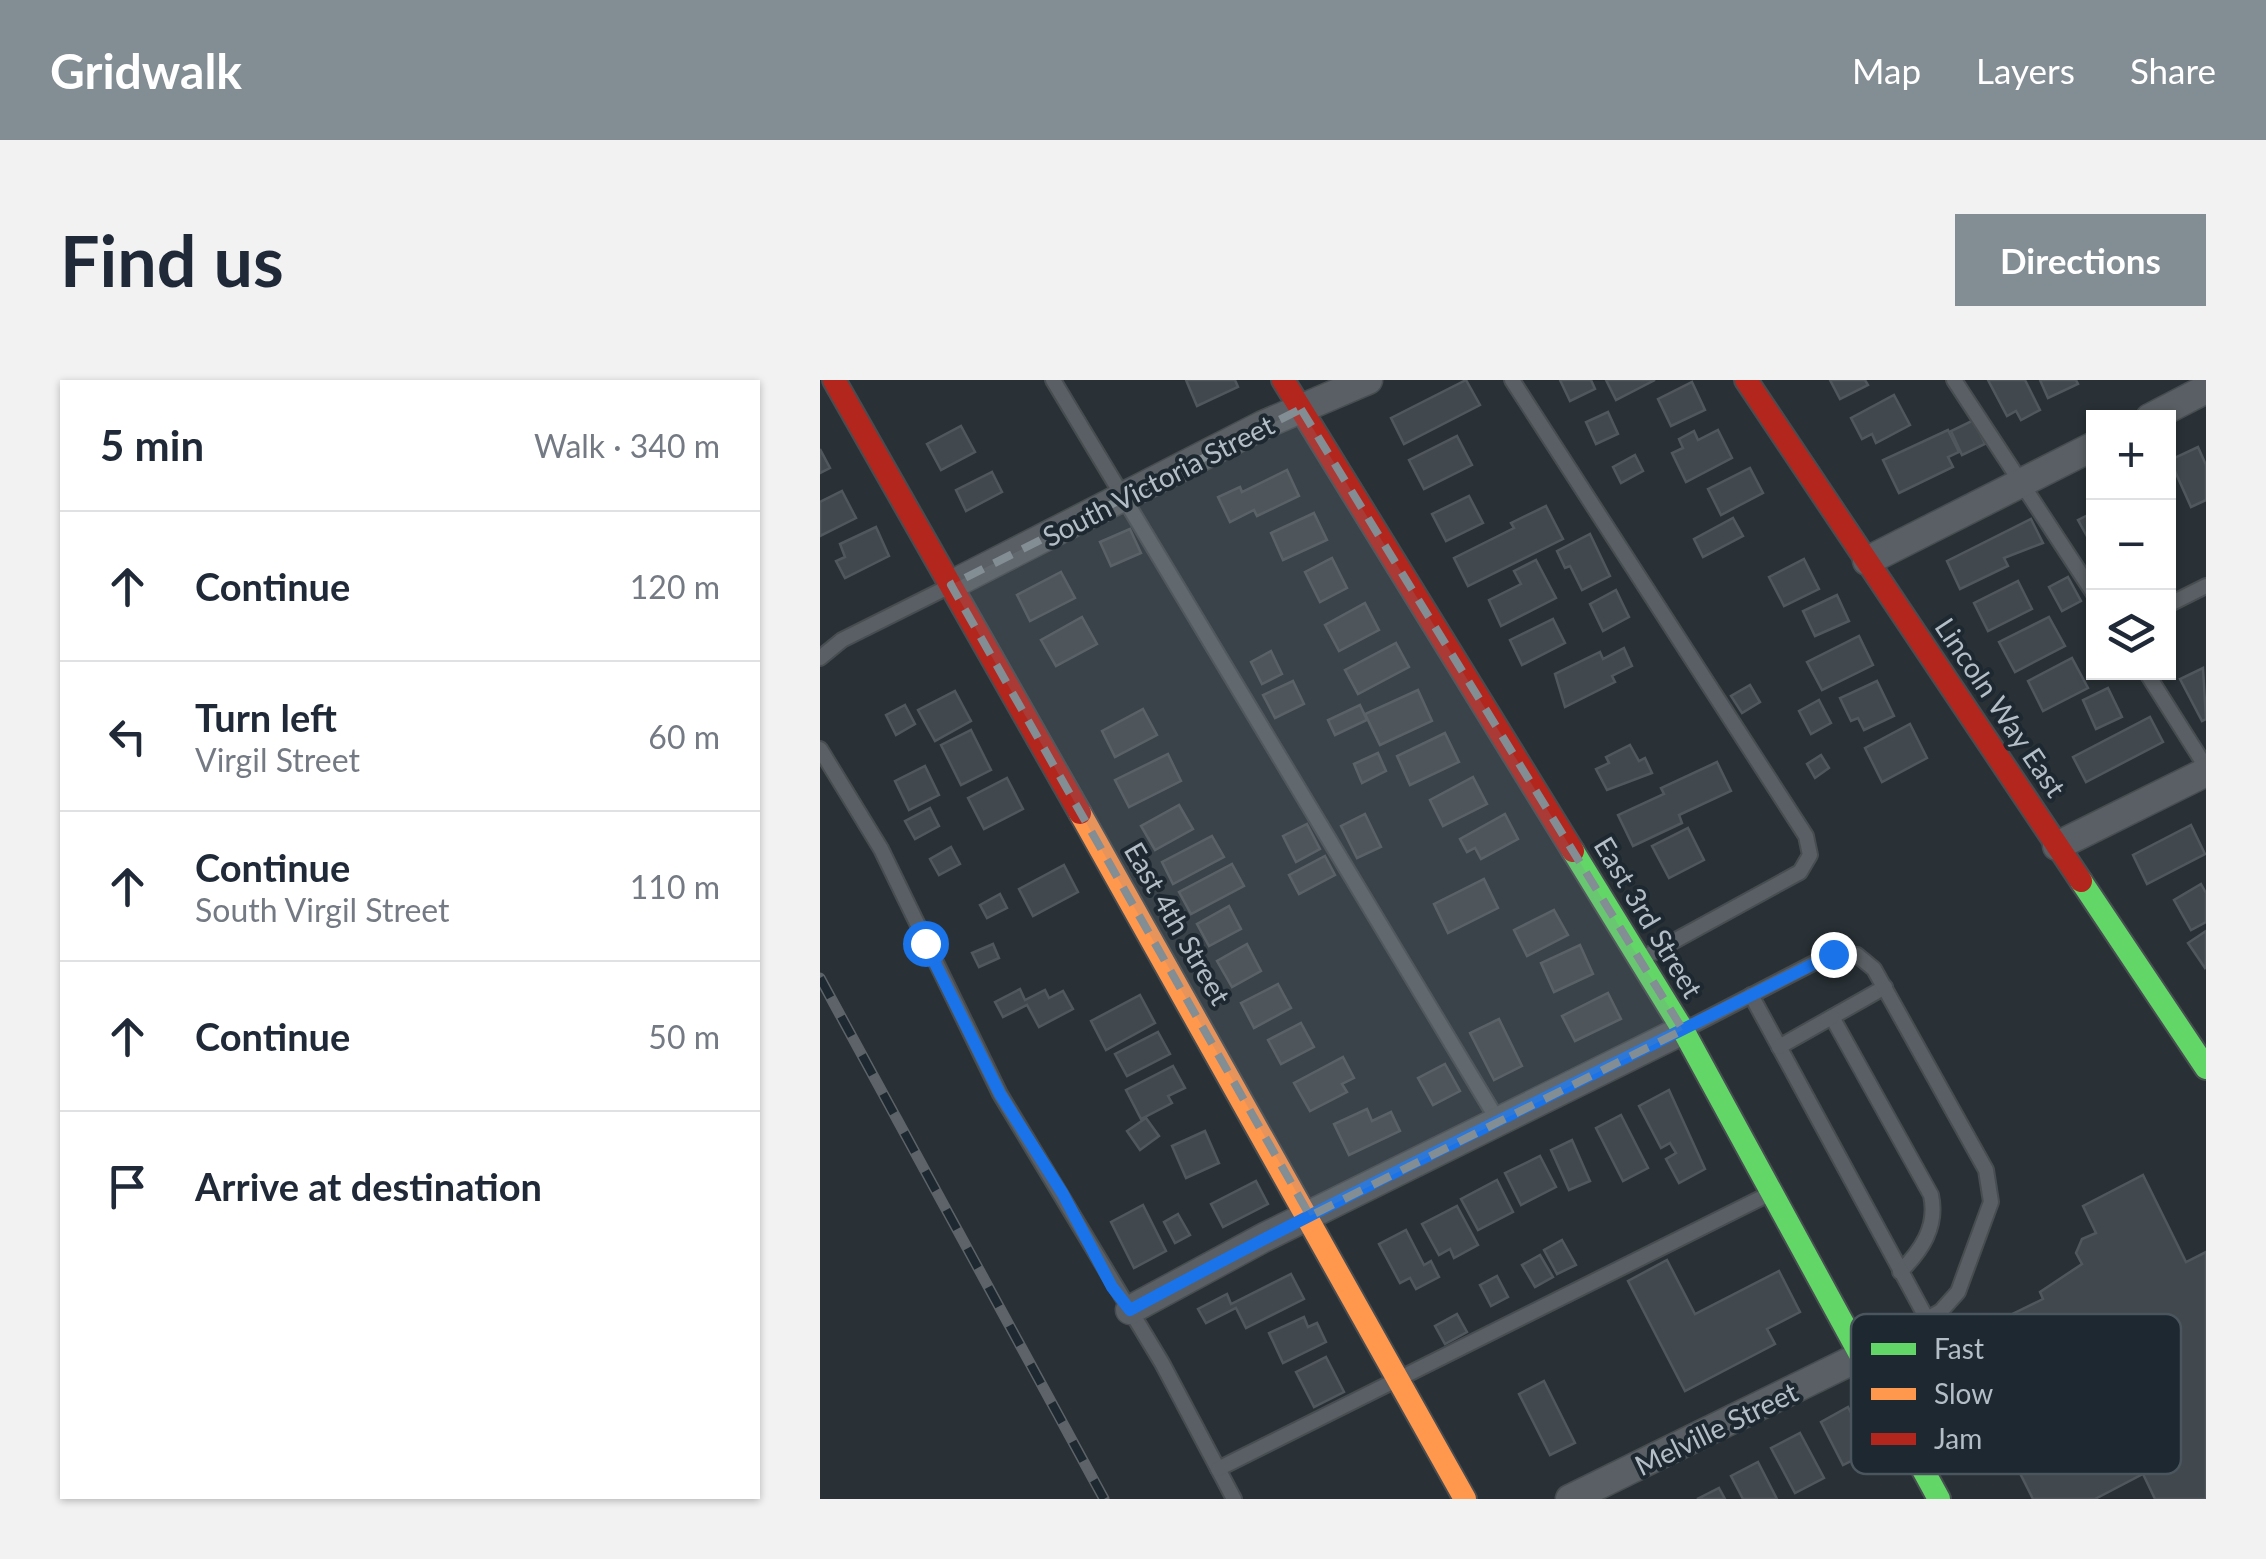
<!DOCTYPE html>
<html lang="en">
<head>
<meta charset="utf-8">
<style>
	body { margin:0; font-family:Lato,sans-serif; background:#f2f2f3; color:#1f2937 }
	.controls { position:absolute; right:30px; top:30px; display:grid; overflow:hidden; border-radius:0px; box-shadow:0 2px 8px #0004 }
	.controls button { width:90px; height:90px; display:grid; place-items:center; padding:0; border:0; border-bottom:2px solid #e0e1e3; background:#fff; color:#1f2937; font:50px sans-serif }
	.stop { position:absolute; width:30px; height:30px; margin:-22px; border:8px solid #1a73e8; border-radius:50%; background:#fff }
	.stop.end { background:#1a73e8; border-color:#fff; box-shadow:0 2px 10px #0008 }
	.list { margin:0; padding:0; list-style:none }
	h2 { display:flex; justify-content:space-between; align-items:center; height:130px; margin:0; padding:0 40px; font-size:42px }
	h2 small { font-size:32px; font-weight:400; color:#747a83 }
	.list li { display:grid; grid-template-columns:65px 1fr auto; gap:30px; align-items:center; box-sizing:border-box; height:150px; padding:0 40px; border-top:2px solid #e0e1e3 }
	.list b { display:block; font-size:38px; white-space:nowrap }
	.list p { margin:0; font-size:32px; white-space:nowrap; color:#747a83 }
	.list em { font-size:32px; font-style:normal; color:#747a83 }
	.icon { flex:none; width:55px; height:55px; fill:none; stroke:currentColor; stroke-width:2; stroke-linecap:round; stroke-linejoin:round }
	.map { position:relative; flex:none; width:1386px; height:1119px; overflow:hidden; border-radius:0px }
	header { display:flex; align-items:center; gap:60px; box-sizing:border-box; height:140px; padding:0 50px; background:#838d94; color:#fff }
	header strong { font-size:48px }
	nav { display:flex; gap:55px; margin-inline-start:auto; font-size:35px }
	.intro { display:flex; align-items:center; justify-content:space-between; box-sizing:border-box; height:240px; padding:0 60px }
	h1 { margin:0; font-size:70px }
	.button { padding:25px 45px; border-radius:0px; background:#838d94; color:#fff; font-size:35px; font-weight:700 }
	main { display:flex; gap:60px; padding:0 60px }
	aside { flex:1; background:#fff; border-radius:0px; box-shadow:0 2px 8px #0004 }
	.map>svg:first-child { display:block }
	.building { fill:#42494e; stroke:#51585d; stroke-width:2.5 }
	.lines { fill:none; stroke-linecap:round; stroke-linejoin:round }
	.lane-casing { stroke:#474d51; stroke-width:18 }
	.street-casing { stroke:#474d51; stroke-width:31 }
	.fast-casing { stroke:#474d51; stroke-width:26 }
	.slow-casing { stroke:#474d51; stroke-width:26 }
	.jam-casing { stroke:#474d51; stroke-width:26 }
	.lane { stroke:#595f64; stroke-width:14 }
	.street { stroke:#595f64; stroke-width:28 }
	.fast { stroke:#63d668; stroke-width:22 }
	.slow { stroke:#ff974d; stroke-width:22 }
	.jam { stroke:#b3261e; stroke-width:22 }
	.rail-casing { stroke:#5d6368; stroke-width:11 }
	.rail { stroke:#1d2830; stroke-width:8; stroke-dasharray:22; stroke-linecap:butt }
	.route { stroke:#1a73e8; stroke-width:12 }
	.marked { fill:#838d94; fill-opacity:0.2; stroke:#838d94; stroke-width:8; stroke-dasharray:20 12; stroke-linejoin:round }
	.labels { text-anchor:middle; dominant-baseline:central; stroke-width:8; stroke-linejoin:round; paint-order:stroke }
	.street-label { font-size:28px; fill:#b3bec7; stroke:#1d2830 }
	.key { fill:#1d2830; stroke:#4a555d; stroke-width:2.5 }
	.key-label { font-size:28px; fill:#b3bec7 }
</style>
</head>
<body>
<header>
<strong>Gridwalk</strong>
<nav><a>Map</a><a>Layers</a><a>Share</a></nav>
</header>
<div class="intro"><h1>Find us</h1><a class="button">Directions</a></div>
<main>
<aside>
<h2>5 min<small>Walk · 340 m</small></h2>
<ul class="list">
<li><svg class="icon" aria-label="ahead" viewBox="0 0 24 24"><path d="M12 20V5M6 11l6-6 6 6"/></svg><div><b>Continue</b></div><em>120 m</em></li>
<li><svg class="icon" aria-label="left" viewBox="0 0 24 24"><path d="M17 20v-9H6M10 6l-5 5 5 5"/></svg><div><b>Turn left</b><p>Virgil Street</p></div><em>60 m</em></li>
<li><svg class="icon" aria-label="ahead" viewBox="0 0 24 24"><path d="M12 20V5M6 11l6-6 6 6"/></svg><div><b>Continue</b><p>South Virgil Street</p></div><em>110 m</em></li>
<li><svg class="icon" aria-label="ahead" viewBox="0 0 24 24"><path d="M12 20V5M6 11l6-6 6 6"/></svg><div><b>Continue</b></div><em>50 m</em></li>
<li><svg class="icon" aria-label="arrive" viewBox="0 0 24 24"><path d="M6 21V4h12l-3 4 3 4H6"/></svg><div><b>Arrive at destination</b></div></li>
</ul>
</aside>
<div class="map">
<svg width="1386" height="1119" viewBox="0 0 1386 1119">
	<rect width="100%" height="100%" fill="#293136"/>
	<g class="building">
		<polygon points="366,0 415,0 418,7 377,26"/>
		<polygon points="646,0 660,25 584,64 571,38"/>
		<polygon points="740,0 771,0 775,9 750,21"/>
		<polygon points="786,0 835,0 796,20"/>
		<polygon points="1010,0 1045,0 1048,5 1020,19"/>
		<polygon points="1168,0 1205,0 1220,30 1201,40 1196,31 1187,36"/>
		<polygon points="1220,0 1256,0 1258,4 1228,18"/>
		<polygon points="872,2 885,30 851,46 838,19"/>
		<polygon points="1074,15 1090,45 1056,63 1052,54 1042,59 1031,38"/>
		<polygon points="788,32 798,54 776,64 766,42"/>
		<polygon points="1154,40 1165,64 1142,75 1131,51"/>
		<polygon points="141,46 155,72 121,90 107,64"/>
		<polygon points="898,50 912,78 866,102 852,73 863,68 859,59 874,51 878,60"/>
		<polygon points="1128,50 1139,72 1128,77 1133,87 1079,113 1063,80"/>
		<polygon points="637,56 652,85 604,109 589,80"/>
		<polygon points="1378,67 1386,85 1386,120 1371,127 1350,80"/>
		<polygon points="0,69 10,88 0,93"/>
		<polygon points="815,75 823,91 801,103 793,87"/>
		<polygon points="930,88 943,113 901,135 888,109"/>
		<polygon points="467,90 479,116 437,136 434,130 410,142 398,117 420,107 422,112"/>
		<polygon points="172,92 182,112 146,131 136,110"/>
		<polygon points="22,111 36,138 0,156 0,122"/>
		<polygon points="649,116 663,143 626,161 612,134"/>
		<polygon points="726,126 743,159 648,206 634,178 694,148 691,143"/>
		<polygon points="1274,132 1274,169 1258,140"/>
		<polygon points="494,133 507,160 463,180 451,153"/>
		<polygon points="913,138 923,156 883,177 874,159"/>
		<polygon points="1211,139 1223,163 1184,178 1188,186 1140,209 1127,181"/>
		<polygon points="56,147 69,176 25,198 16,181 25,177 20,164"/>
		<polygon points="310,149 321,173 291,186 280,162"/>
		<polygon points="770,154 790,196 762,210 750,186 745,188 737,171"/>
		<polygon points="512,178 527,208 500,222 485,192"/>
		<polygon points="984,179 999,209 964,226 949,197"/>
		<polygon points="716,180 736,218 681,246 669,220 701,204 694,191"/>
		<polygon points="241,192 255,218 210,241 197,215"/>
		<polygon points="1248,197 1261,221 1242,231 1229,207"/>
		<polygon points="1198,201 1212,229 1168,251 1154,223"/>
		<polygon points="796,210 809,237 783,251 770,224"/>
		<polygon points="1017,215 1029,241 995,256 983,231"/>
		<polygon points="545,223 559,250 519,271 505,245"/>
		<polygon points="262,237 277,264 236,286 221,260"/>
		<polygon points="1229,237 1245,266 1195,292 1179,262"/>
		<polygon points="733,239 745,263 702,285 690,260"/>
		<polygon points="1039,256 1053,285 1002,310 987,282"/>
		<polygon points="576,263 589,287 538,314 525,290"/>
		<polygon points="804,268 812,286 792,296 795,302 745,327 735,294 780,272 783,279"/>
		<polygon points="451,271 462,294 442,304 431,282"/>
		<polygon points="1252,278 1268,308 1223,331 1208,301"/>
		<polygon points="1383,288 1386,339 1382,341 1360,299"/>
		<polygon points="473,301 484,324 455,338 443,315"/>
		<polygon points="1057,301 1074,336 1044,350 1038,338 1031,341 1020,318"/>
		<polygon points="930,305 940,322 922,333 911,316"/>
		<polygon points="1288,308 1302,337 1276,349 1263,320"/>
		<polygon points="598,310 612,341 560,365 545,334"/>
		<polygon points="135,311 151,341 115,361 98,330"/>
		<polygon points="999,320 1011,343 991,354 979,331"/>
		<polygon points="85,325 95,344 76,355 66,335"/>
		<polygon points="540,325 547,340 515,355 508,340"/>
		<polygon points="323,329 337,355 295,377 282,351"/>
		<polygon points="1330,337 1343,362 1266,402 1253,377"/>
		<polygon points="1090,344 1107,378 1062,402 1045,368"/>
		<polygon points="151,350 171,390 141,405 121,365"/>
		<polygon points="625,353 639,382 590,405 577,376"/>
		<polygon points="810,365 819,381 825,378 832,393 787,410 776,389 789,383 786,377"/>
		<polygon points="558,373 566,391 542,403 534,384"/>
		<polygon points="348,374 361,401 309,427 295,400"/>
		<polygon points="1001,375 1009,388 995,398 987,384"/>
		<polygon points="897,382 911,411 859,435 862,443 813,466 798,435 844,414 841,408"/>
		<polygon points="105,386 119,415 89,430 75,401"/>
		<polygon points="653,397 667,424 623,446 610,420"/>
		<polygon points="187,398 203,429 164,449 148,418"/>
		<polygon points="359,425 373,449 335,470 321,446"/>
		<polygon points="110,428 119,446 95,459 85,441"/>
		<polygon points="545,434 561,467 537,478 521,446"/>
		<polygon points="685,434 698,459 661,479 655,468 647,472 640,459"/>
		<polygon points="487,444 500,469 476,482 463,456"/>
		<polygon points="1371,445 1385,474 1327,504 1313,475"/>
		<polygon points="868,448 884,480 849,498 832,466"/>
		<polygon points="392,456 404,477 353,504 342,482"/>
		<polygon points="131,467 140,484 119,495 110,479"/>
		<polygon points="505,476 515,495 479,514 469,495"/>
		<polygon points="412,484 424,506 371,534 359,512"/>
		<polygon points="244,485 258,512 213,536 199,509"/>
		<polygon points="664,499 678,528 628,553 614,524"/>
		<polygon points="1381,504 1386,513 1386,542 1371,550 1354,520"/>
		<polygon points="180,514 187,528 167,538 160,525"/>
		<polygon points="409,526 421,549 389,566 377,544"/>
		<polygon points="734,530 748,555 707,576 694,550"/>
		<polygon points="1386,551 1386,587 1385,588 1368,563"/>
		<polygon points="173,564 179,578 159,587 152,573"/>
		<polygon points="427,564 441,591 412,607 397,581"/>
		<polygon points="760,565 773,594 734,612 721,583"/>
		<polygon points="458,604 471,628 434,648 421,623"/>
		<polygon points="200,609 205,620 225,610 229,618 243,611 253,629 219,647 207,625 183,637 175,622"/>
		<polygon points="788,613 801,639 755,661 742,636"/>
		<polygon points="320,615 335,643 286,670 271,641"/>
		<polygon points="679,639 702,686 674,700 650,653"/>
		<polygon points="481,643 494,667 461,684 448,660"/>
		<polygon points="338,652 350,674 307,696 295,674"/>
		<polygon points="523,677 534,698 522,704 527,712 490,731 474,703"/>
		<polygon points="625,684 640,711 613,725 598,698"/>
		<polygon points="353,686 365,708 348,716 352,723 321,739 306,710"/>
		<polygon points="849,710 885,789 859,803 846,779 856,773 850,763 841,768 819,726"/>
		<polygon points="547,729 552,741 571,732 580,751 529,775 514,744"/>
		<polygon points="801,735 828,788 803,801 776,748"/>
		<polygon points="326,738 339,756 320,770 307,751"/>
		<polygon points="385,751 399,783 366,798 352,766"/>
		<polygon points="752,760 770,801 749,810 731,770"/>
		<polygon points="720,776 736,807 701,825 685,793"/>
		<polygon points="1323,795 1366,882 1386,872 1386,1119 1335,1119 1323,1094 1275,1119 1213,1119 1162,1018 1143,1028 1127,996 1147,986 1135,962 1223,919 1220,912 1262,884 1256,873 1262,859 1276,853 1263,826"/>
		<polygon points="677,800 693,832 658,850 641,819"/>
		<polygon points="436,801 448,824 403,847 391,824"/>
		<polygon points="323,825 346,871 314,888 291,842"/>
		<polygon points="637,826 658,865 634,878 630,869 619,875 602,844"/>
		<polygon points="358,834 370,855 355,863 344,842"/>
		<polygon points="586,850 604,885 611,881 619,897 596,909 590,898 580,903 559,864"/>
		<polygon points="742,860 756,885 737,894 724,870"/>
		<polygon points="720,875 733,897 715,907 702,885"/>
		<polygon points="847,880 875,934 959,891 980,932 947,949 955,964 865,1011 808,901"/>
		<polygon points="471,894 484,919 426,948 416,928 386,943 378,929 407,914 411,924"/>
		<polygon points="677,896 688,917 671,926 660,905"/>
		<polygon points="637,934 647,952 625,964 615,946"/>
		<polygon points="484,937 488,947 497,943 506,962 463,983 449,953"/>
		<polygon points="506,977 524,1012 494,1027 476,992"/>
		<polygon points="724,1001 755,1063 730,1075 699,1014"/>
		<polygon points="1028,1027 1051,1071 1023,1085 1001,1042"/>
		<polygon points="980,1053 1004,1098 975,1113 951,1068"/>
		<polygon points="938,1082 957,1119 923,1119 911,1096"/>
		<polygon points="899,1108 905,1119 877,1119"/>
	</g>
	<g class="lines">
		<g class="lane-casing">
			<g id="lane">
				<polyline points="233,0 680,744"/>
				<polyline points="692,0 986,456 990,475 980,492 825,577"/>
				<polyline points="1134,0 1274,214"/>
				<polyline points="1348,225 1386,206"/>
				<polyline points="0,278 22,260 130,206"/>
				<polyline points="1326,292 1386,387"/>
				<polyline points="0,369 61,469 180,714 342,983 414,1119"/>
				<path d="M1065 607 1012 637 1111 815C1118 847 1101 871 1080 892"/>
				<polyline points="931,615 1107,939"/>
				<polyline points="868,648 1013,573 1037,575 1054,589 1166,790 1171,822 1138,912 1121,931 1042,976"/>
				<polyline points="959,667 1012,637"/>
				<polyline points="398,1089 951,813"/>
			</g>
		</g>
		<g class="street-casing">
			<g id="street">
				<polyline points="1330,38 1386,9"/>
				<polyline points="1047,181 1274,66"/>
				<polyline points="131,205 443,45 548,0"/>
				<polyline points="1237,466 1386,392"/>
				<polyline points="310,930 445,857 863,650"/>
				<polyline points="750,1119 1041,976"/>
			</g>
		</g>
		<g class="fast-casing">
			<g id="fast">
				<polyline points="753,471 863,650 1119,1119"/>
				<polyline points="1261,501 1386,688"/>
			</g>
		</g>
		<g class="slow-casing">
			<polyline id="slow" points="260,433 645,1119"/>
		</g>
		<g class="jam-casing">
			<g id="jam">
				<polyline points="14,0 260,433"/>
				<polyline points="463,0 753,471"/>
				<polyline points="926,0 1261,501"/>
			</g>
		</g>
		<use href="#lane" class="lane"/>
		<use href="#street" class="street"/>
		<use href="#fast" class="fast"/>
		<use href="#slow" class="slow"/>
		<use href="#jam" class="jam"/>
		<g class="rail-casing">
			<polyline id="rail" points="0,598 284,1119"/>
		</g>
		<use href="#rail" class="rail"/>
	</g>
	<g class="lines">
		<path class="route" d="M105 563 180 714 243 814 292 907 310 930C541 805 779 693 1013 574"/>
	</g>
	<path class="marked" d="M481 29 863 650 490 836 131 205Z"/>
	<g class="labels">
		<g class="street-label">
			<text transform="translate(338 100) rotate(-27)">South Victoria Street</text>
			<text transform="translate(1181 327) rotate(56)">Lincoln Way East</text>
			<text transform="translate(829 537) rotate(59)">East 3rd Street</text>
			<text transform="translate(358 543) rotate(60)">East 4th Street</text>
			<text transform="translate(896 1048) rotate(-26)">Melville Street</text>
		</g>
	</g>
	<rect x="1031" y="934" width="330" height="160" rx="15" class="key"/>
	<rect x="1051" y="963" width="45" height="12" fill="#63d668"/>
	<rect x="1051" y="1008" width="45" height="12" fill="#ff974d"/>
	<rect x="1051" y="1053" width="45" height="12" fill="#b3261e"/>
	<g class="key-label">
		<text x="1114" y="979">Fast</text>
		<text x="1114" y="1024">Slow</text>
		<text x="1114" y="1069">Jam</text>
	</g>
</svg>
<div class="controls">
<button>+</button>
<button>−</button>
<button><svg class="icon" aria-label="layers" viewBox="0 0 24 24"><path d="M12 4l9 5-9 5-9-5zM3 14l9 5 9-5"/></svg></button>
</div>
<div class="stop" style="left:105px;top:563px"></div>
<div class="stop end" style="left:1013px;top:574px"></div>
</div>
</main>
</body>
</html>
